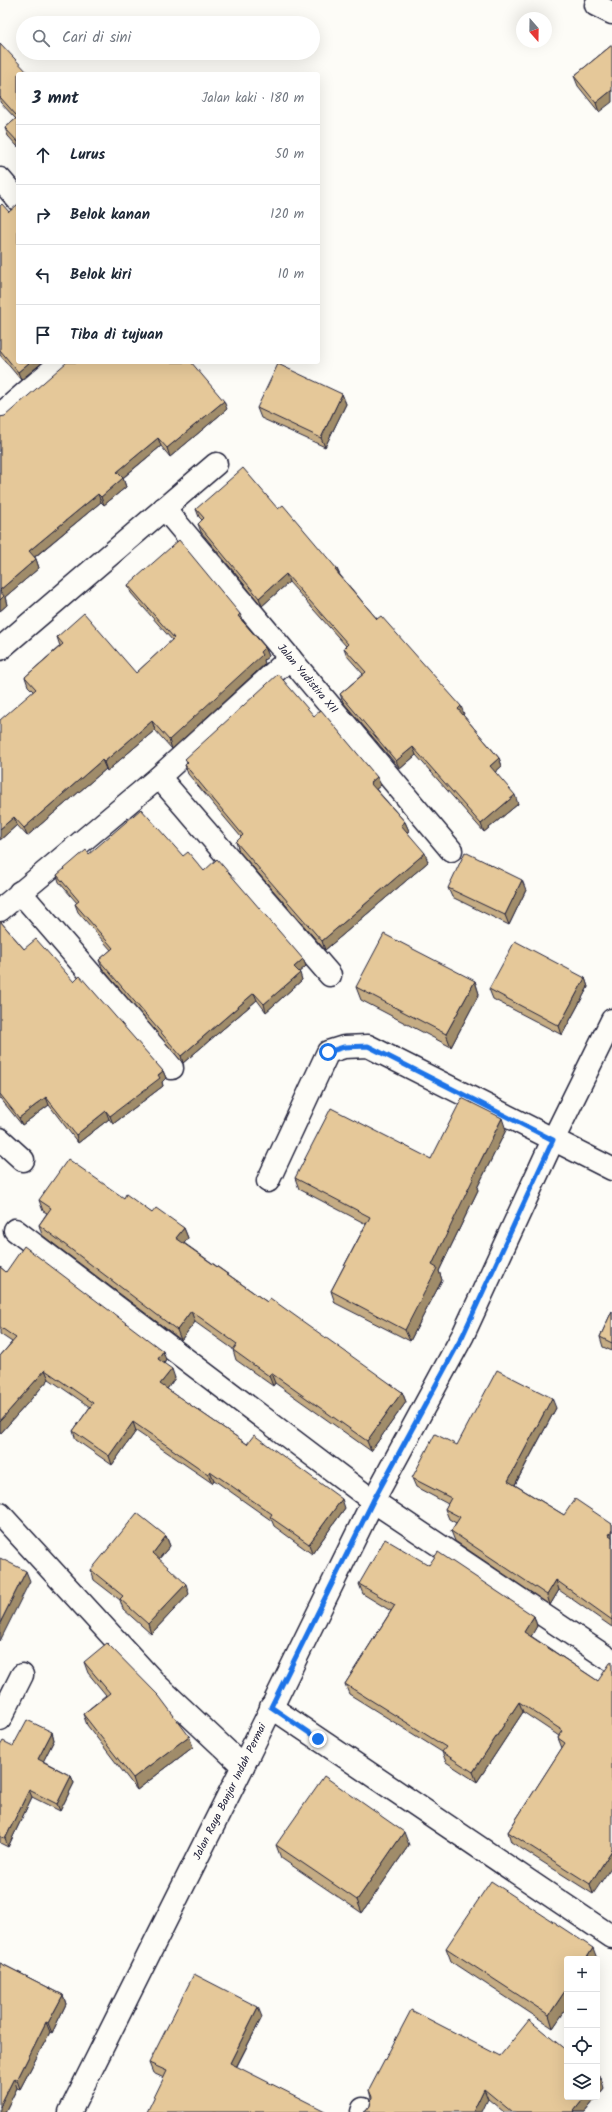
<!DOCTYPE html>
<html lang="id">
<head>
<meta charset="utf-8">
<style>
	body { margin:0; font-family:Kalam,sans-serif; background:#f6f6f7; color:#1f2937 }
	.controls { position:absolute; right:12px; bottom:12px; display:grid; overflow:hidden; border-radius:4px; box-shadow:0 4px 16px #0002 }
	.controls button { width:36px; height:36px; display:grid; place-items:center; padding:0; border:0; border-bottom:1px solid #e0e1e3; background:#fff; color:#1f2937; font:20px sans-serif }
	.compass { position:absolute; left:516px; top:12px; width:36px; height:36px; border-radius:50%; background:#fff; box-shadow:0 4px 16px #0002; rotate:160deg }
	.stop { position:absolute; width:12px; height:12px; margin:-9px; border:3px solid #1a73e8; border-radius:50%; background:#fff }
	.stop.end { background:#1a73e8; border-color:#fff; box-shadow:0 1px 4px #0008 }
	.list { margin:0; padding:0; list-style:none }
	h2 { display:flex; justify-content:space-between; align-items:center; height:52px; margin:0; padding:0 16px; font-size:17px }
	h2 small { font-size:13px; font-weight:400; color:#747a83 }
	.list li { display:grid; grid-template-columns:26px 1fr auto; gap:12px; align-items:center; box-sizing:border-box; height:60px; padding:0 16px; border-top:1px solid #e0e1e3 }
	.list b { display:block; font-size:15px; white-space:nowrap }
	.list em { font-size:13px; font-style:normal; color:#747a83 }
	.icon { flex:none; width:22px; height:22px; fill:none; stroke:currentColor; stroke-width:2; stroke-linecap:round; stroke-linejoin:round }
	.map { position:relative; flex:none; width:612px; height:2112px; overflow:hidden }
	.search { position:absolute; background:#fff; box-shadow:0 4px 16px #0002; left:16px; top:16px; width:304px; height:44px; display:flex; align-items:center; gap:10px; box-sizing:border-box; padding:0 14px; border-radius:22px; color:#747a83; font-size:15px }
	.panel { position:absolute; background:#fff; box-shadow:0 4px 16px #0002; left:16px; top:72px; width:304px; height:292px; border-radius:4px }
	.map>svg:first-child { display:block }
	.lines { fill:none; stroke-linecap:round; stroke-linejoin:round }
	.street-casing { stroke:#22223b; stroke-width:25 }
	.street { stroke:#fdfcf7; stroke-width:22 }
	.wall { fill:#c5ac84; stroke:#22223b }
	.shaded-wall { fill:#a08c6b; stroke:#22223b }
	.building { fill:#e5c899; stroke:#22223b }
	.route { stroke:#1a73e8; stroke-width:5 }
	.labels { text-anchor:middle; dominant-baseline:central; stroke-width:3.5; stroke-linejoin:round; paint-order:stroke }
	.street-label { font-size:11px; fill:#22223b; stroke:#fdfcf7 }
</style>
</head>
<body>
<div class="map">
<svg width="612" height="2112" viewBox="0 0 612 2112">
	<rect width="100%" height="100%" fill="#fdfcf7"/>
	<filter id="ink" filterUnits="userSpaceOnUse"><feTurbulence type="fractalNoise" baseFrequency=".025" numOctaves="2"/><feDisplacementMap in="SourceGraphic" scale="8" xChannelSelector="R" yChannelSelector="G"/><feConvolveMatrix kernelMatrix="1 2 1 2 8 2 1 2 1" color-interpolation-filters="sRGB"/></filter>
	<g filter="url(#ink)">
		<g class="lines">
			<g class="street-casing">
				<g id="street">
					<polyline points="596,5 612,13"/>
					<polyline points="0,179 18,200"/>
					<polyline points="0,415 61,362"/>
					<path id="s1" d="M164 508 451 850"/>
					<polyline points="0,649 216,464"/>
					<polyline points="159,777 330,975"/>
					<polyline points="20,892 172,1068"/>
					<polyline points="0,910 159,777 290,658"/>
					<polyline points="0,1139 23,1160"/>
					<polyline points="268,1181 328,1052 344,1047 368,1046 612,1169"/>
					<polyline points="15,1230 373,1501 612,1661"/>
					<polyline points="0,1514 156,1684 243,1766"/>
					<polyline points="271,1707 612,1937"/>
					<polyline points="0,1719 22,1675"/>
					<path id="s2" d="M70 2112 243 1766 373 1501 463 1335 553 1140 612 1020"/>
					<polyline points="362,2112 363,2109"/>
				</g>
			</g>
			<use href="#street" class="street"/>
		</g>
		<g class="wall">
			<polygon points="0,43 18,74 18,147 8,136 5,128 16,119 0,102"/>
			<polygon points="612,45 599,112 578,86 574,76"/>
			<polygon points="0,206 21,380 0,355"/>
			<polygon points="342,394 346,404 325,447 261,418 257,408"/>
			<polygon points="227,409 170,457 161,446 123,478 126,487 104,505 101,502 35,557 36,559 39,568 5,597 7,605 0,611 0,417"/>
			<polygon points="196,509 278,509 337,569 340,575 377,619 464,714 463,715 499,758 502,766 495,772 518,804 484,832 416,755 400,769 343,702 340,694 363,674 347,656 344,648 346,646 289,582 262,606 201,532 198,524 202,520 199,517"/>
			<polygon points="128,585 244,622 265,647 269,656 264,660 265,664 172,749 155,730 107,771 106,769 27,836 17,825 0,840 33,691 28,686 25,677 60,646 57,637 136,673 172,640 131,593"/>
			<polygon points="314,716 381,785 376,789 405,822 409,831 407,832 428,862 325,950 239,851 236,842 241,837 188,774 185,765 187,763 185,759"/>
			<polygon points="89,854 183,856 204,871 303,959 306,966 299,972 302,980 266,1012 257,1000 183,1063 102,968 99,960 111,950 78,912 75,904 77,903 59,882 57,875"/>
			<polygon points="448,888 526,890 509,925 452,897"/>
			<polygon points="0,921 24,949 74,982 163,1071 166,1078 162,1082 163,1086 113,1124 109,1119 78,1143 49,1105 22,1125 0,1098"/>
			<polygon points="585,978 588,987 562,1035 493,999 489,989"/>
			<polygon points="475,981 479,994 451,1047 361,1000 356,987"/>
			<polygon points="506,1130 477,1188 478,1190 439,1271 442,1280 410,1341 335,1303 331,1291 366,1224 299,1189 295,1178 431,1159"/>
			<polygon points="124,1198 152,1213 184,1228 188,1238 184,1243 267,1302 402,1392 406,1402 371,1451 275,1383 273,1386 236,1360 233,1350 233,1349 195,1322 181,1340 42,1235 39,1225 47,1213 43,1211 39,1200"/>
			<polygon points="0,1267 6,1272 166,1360 164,1364 175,1378 167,1389 247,1444 345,1508 312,1554 274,1526 272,1521 214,1480 212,1483 136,1431 112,1465 76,1440 73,1431 90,1407 49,1379 0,1434 0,1356 12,1342 0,1334"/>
			<polygon points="612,1311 612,1351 603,1347 600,1337"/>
			<polygon points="556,1408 515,1485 564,1515 612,1524 612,1627 559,1590 550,1605 455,1541 451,1531 456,1523 449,1519 445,1509 448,1504 416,1487 412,1478 457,1445"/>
			<polygon points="166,1536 170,1546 159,1559 189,1594 151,1634 123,1609 120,1600 94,1580 91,1570"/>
			<polygon points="429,1565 534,1616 537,1626 531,1636 598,1681 593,1894 511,1842 508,1832 562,1748 558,1738 559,1736 523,1712 477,1782 446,1762 442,1752 349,1694 345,1684 391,1611 363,1594 359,1584"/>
			<polygon points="84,1662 189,1736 193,1747 137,1790 87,1725 83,1714 106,1695 88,1673"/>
			<polygon points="52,1732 54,1740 43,1761 71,1776 74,1783 60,1811 32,1797 8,1847 0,1843 0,1746 13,1746"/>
			<polygon points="276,1845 409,1845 362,1913 281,1858"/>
			<polygon points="446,1948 598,1961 553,2028 451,1961"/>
			<polygon points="0,1963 63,1995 66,2004 52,2033 50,2032 20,2089 17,2088 5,2112"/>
			<polygon points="262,2017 237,2066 164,2078 153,2073 149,2063"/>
			<polygon points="500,2056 604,2088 585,2112 504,2112 488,2099 366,2111 370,2106 371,2098 369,2090"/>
		</g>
		<g class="shaded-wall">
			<polygon points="612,90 612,102 599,112 596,103"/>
			<polygon points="30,362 43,362 21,380 18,372"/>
			<polygon points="342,394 346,404 325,447 321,438"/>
			<polygon points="224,401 227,409 170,457 167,448"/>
			<polygon points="158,438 161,446 120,480 117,472"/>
			<polygon points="123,478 126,487 104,505 101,497"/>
			<polygon points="98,494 101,502 32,559 29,551"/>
			<polygon points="36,559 39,568 5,597 7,605 0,611 0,590"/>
			<polygon points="337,569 340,577 335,570"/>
			<polygon points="286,574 289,582 262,606 259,598"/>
			<polygon points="240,614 244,622 238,616"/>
			<polygon points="265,647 269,656 264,660 265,664 172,749 169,740"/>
			<polygon points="461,706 464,714 461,717 458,709"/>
			<polygon points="152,721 155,730 107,771 104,762"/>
			<polygon points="413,747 416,755 400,769 396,761"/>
			<polygon points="499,758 502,766 493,774 490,766"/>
			<polygon points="102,760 106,769 27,836 24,828"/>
			<polygon points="377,777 381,785 374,791 370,783"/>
			<polygon points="515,795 518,804 484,832 481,824"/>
			<polygon points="14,817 17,825 0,840 0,829"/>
			<polygon points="405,822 409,831 404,834 401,825"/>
			<polygon points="425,853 428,862 325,950 322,941"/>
			<polygon points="522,880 526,890 509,925 505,915"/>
			<polygon points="303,959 306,966 297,974 294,967"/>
			<polygon points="300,973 302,980 266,1012 264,1004"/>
			<polygon points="585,978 588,987 562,1035 559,1026"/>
			<polygon points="475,981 479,994 451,1047 446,1034"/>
			<polygon points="254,993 257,1000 183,1063 181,1056"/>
			<polygon points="163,1071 166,1078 162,1082 163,1086 113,1124 110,1116"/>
			<polygon points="46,1097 49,1105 22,1125 19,1118"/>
			<polygon points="106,1111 109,1119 78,1143 76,1135"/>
			<polygon points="502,1118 506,1130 477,1188 478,1190 439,1271 442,1280 410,1341 405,1330 432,1265 472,1178"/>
			<polygon points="184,1228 188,1238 180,1249 176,1238"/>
			<polygon points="191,1311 195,1322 181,1340 177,1330"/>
			<polygon points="163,1351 166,1360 161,1368 158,1359"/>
			<polygon points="172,1369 175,1378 164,1393 160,1384"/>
			<polygon points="45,1370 49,1379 0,1434 0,1421"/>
			<polygon points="271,1373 275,1383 273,1386 269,1376"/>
			<polygon points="402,1392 406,1402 371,1451 367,1441"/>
			<polygon points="552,1398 556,1408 512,1490 508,1481"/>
			<polygon points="133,1422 136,1431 112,1465 109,1456"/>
			<polygon points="210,1471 214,1480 212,1483 208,1474"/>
			<polygon points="342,1499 345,1508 312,1554 309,1544"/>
			<polygon points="612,1530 612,1544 609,1535"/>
			<polygon points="166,1536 170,1546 156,1562 153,1553"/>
			<polygon points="26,1571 30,1581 0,1641 0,1623"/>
			<polygon points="556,1580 559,1590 550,1605 547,1595"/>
			<polygon points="186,1584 189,1594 151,1634 148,1624"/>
			<polygon points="534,1616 537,1626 528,1642 524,1632"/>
			<polygon points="519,1702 523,1712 477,1782 473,1772"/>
			<polygon points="52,1732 54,1740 41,1766 38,1759"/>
			<polygon points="189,1736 193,1747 137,1790 133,1778"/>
			<polygon points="71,1776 74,1783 60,1811 57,1804"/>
			<polygon points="29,1790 32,1797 8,1847 5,1839"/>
			<polygon points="404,1832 409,1845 362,1913 357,1900"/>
			<polygon points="612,1850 612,1866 593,1894 590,1884"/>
			<polygon points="593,1948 598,1961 597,1963 597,1959 586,1959"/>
			<polygon points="567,1988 567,2008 553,2028 549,2015"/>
			<polygon points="63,1995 66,2004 52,2033 48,2023"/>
			<polygon points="258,2007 262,2017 233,2073 230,2063"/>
			<polygon points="46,2022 50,2032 20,2089 17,2080"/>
			<polygon points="14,2078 17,2088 5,2112 0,2112 0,2106"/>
			<polygon points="601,2078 604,2088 585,2112 574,2112 574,2111 585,2097 597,2097 597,2083"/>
			<polygon points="484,2089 488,2099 482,2112 473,2112"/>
		</g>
		<g class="building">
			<polygon points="0,43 29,74 18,74 18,114 16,115 0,97"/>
			<polygon points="612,45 612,90 596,103 574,76"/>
			<polygon points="18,117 18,142 5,128"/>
			<polygon points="2,204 9,212 18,204 18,362 30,362 18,372 0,350 0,206"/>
			<polygon points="67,362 191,362 224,401 167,448 158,438 117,472 123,478 101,497 98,494 29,551 36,559 0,590 0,417 5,416"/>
			<polygon points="278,364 342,394 321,438 257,408"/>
			<polygon points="243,468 278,509 283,505 337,569 335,570 377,619 381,616 461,706 458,709 499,758 490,766 515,795 481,824 413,747 396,761 340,694 366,672 344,648 348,644 286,574 259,598 198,524 204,518 196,509"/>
			<polygon points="179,540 240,614 238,616 265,647 260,652 262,655 169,740 152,721 104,762 102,760 24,828 14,817 0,829 0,720 36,689 25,677 63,644 57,637 84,613 136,673 174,638 128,585"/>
			<polygon points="0,591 4,596 0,600"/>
			<polygon points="278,674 314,716 321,710 377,777 370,783 405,822 401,825 425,853 322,941 236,842 243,835 185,765 188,762 185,759"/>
			<polygon points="141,809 183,856 188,852 204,871 217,859 303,959 294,967 300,973 264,1004 254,993 181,1056 99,960 113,948 75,904 79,901 57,875 86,850 89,854"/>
			<polygon points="465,852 522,880 505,915 448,888"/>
			<polygon points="0,921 24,949 36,939 74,982 80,976 163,1071 158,1075 160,1078 110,1116 106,1111 76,1135 46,1097 19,1118 0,1094"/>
			<polygon points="384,934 475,981 446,1034 356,987"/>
			<polygon points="515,941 585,978 559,1026 489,989"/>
			<polygon points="462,1098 502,1118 472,1178 473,1179 432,1265 437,1268 405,1330 331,1291 370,1217 295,1178 331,1108 431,1159"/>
			<polygon points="68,1159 124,1198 126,1194 152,1213 156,1208 184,1228 176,1238 267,1302 270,1298 402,1392 367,1441 271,1373 269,1376 233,1350 237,1344 191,1311 177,1330 39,1225 51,1208 39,1200"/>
			<polygon points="24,1246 163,1351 158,1359 172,1369 160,1384 247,1444 254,1435 342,1499 309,1544 270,1517 272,1514 210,1471 208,1474 133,1422 109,1456 73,1431 93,1403 45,1370 0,1421 0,1356 16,1338 0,1327 0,1267 6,1272"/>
			<polygon points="612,1311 612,1343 600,1337"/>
			<polygon points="497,1370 552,1398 508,1481 564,1515 575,1499 612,1524 612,1530 609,1535 612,1537 612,1620 556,1580 547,1595 451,1531 460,1517 445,1509 451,1498 412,1478 435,1434 457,1445"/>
			<polygon points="137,1513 166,1536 153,1553 186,1584 148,1624 120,1599 123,1596 91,1570"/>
			<polygon points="385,1539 429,1565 438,1552 534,1616 524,1632 598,1681 610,1663 612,1662 612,1850 590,1884 508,1832 565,1743 558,1738 563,1731 519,1702 473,1772 442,1752 446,1747 345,1684 395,1605 359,1584"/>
			<polygon points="0,1558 26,1571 0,1623"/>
			<polygon points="107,1643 159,1696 189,1736 133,1778 83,1714 110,1693 84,1662"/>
			<polygon points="27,1720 52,1732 38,1759 71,1776 57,1804 29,1790 5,1839 0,1836 0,1746 3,1741 13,1746"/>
			<polygon points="324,1776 404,1832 357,1900 276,1845"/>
			<polygon points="491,1881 593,1948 586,1959 567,1959 567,1988 549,2015 446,1948"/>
			<polygon points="0,1963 63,1995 48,2023 46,2022 17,2080 14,2078 0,2106"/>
			<polygon points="194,1974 258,2007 230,2063 327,2112 147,2112 167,2071 149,2063"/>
			<polygon points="411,2010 500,2056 529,2020 567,2051 567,2097 585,2097 574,2111 575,2112 512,2112 484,2089 473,2112 363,2112 366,2111 370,2106 372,2097 369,2090"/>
			<polygon points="597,2075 601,2078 597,2083"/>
		</g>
	</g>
	<g class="lines" filter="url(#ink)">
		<polyline class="route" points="318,1739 271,1707 373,1501 463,1335 553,1140 368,1046 344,1047 328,1052"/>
	</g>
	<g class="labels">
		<g class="street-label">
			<text stroke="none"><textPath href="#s1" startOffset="223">Jalan Yudistira XII</textPath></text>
			<text stroke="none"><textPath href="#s2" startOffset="358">Jalan Raya Banjar Indah Permai</textPath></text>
		</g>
	</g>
</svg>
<div class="controls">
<button>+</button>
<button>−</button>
<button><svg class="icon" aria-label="locate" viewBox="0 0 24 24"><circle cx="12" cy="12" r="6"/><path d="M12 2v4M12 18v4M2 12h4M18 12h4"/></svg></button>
<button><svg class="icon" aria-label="layers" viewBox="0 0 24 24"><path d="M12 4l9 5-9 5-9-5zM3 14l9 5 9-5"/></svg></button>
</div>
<svg class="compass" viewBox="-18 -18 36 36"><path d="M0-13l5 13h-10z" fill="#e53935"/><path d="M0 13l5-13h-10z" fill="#747a83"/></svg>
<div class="stop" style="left:328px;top:1052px"></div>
<div class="stop end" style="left:318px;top:1739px"></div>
<div class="search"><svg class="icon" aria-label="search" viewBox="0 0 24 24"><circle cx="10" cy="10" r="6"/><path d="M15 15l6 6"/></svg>Cari di sini</div>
<section class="panel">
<h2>3 mnt<small>Jalan kaki · 180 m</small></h2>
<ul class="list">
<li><svg class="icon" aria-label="ahead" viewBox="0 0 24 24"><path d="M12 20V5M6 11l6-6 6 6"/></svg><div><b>Lurus</b></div><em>50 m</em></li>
<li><svg class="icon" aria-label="right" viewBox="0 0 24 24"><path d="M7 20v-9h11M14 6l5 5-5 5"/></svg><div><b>Belok kanan</b></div><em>120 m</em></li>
<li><svg class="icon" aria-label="left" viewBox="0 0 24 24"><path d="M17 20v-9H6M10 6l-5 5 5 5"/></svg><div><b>Belok kiri</b></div><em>10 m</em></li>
<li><svg class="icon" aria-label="arrive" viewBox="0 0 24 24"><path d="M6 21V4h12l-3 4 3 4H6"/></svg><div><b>Tiba di tujuan</b></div></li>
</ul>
</section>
</div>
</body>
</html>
